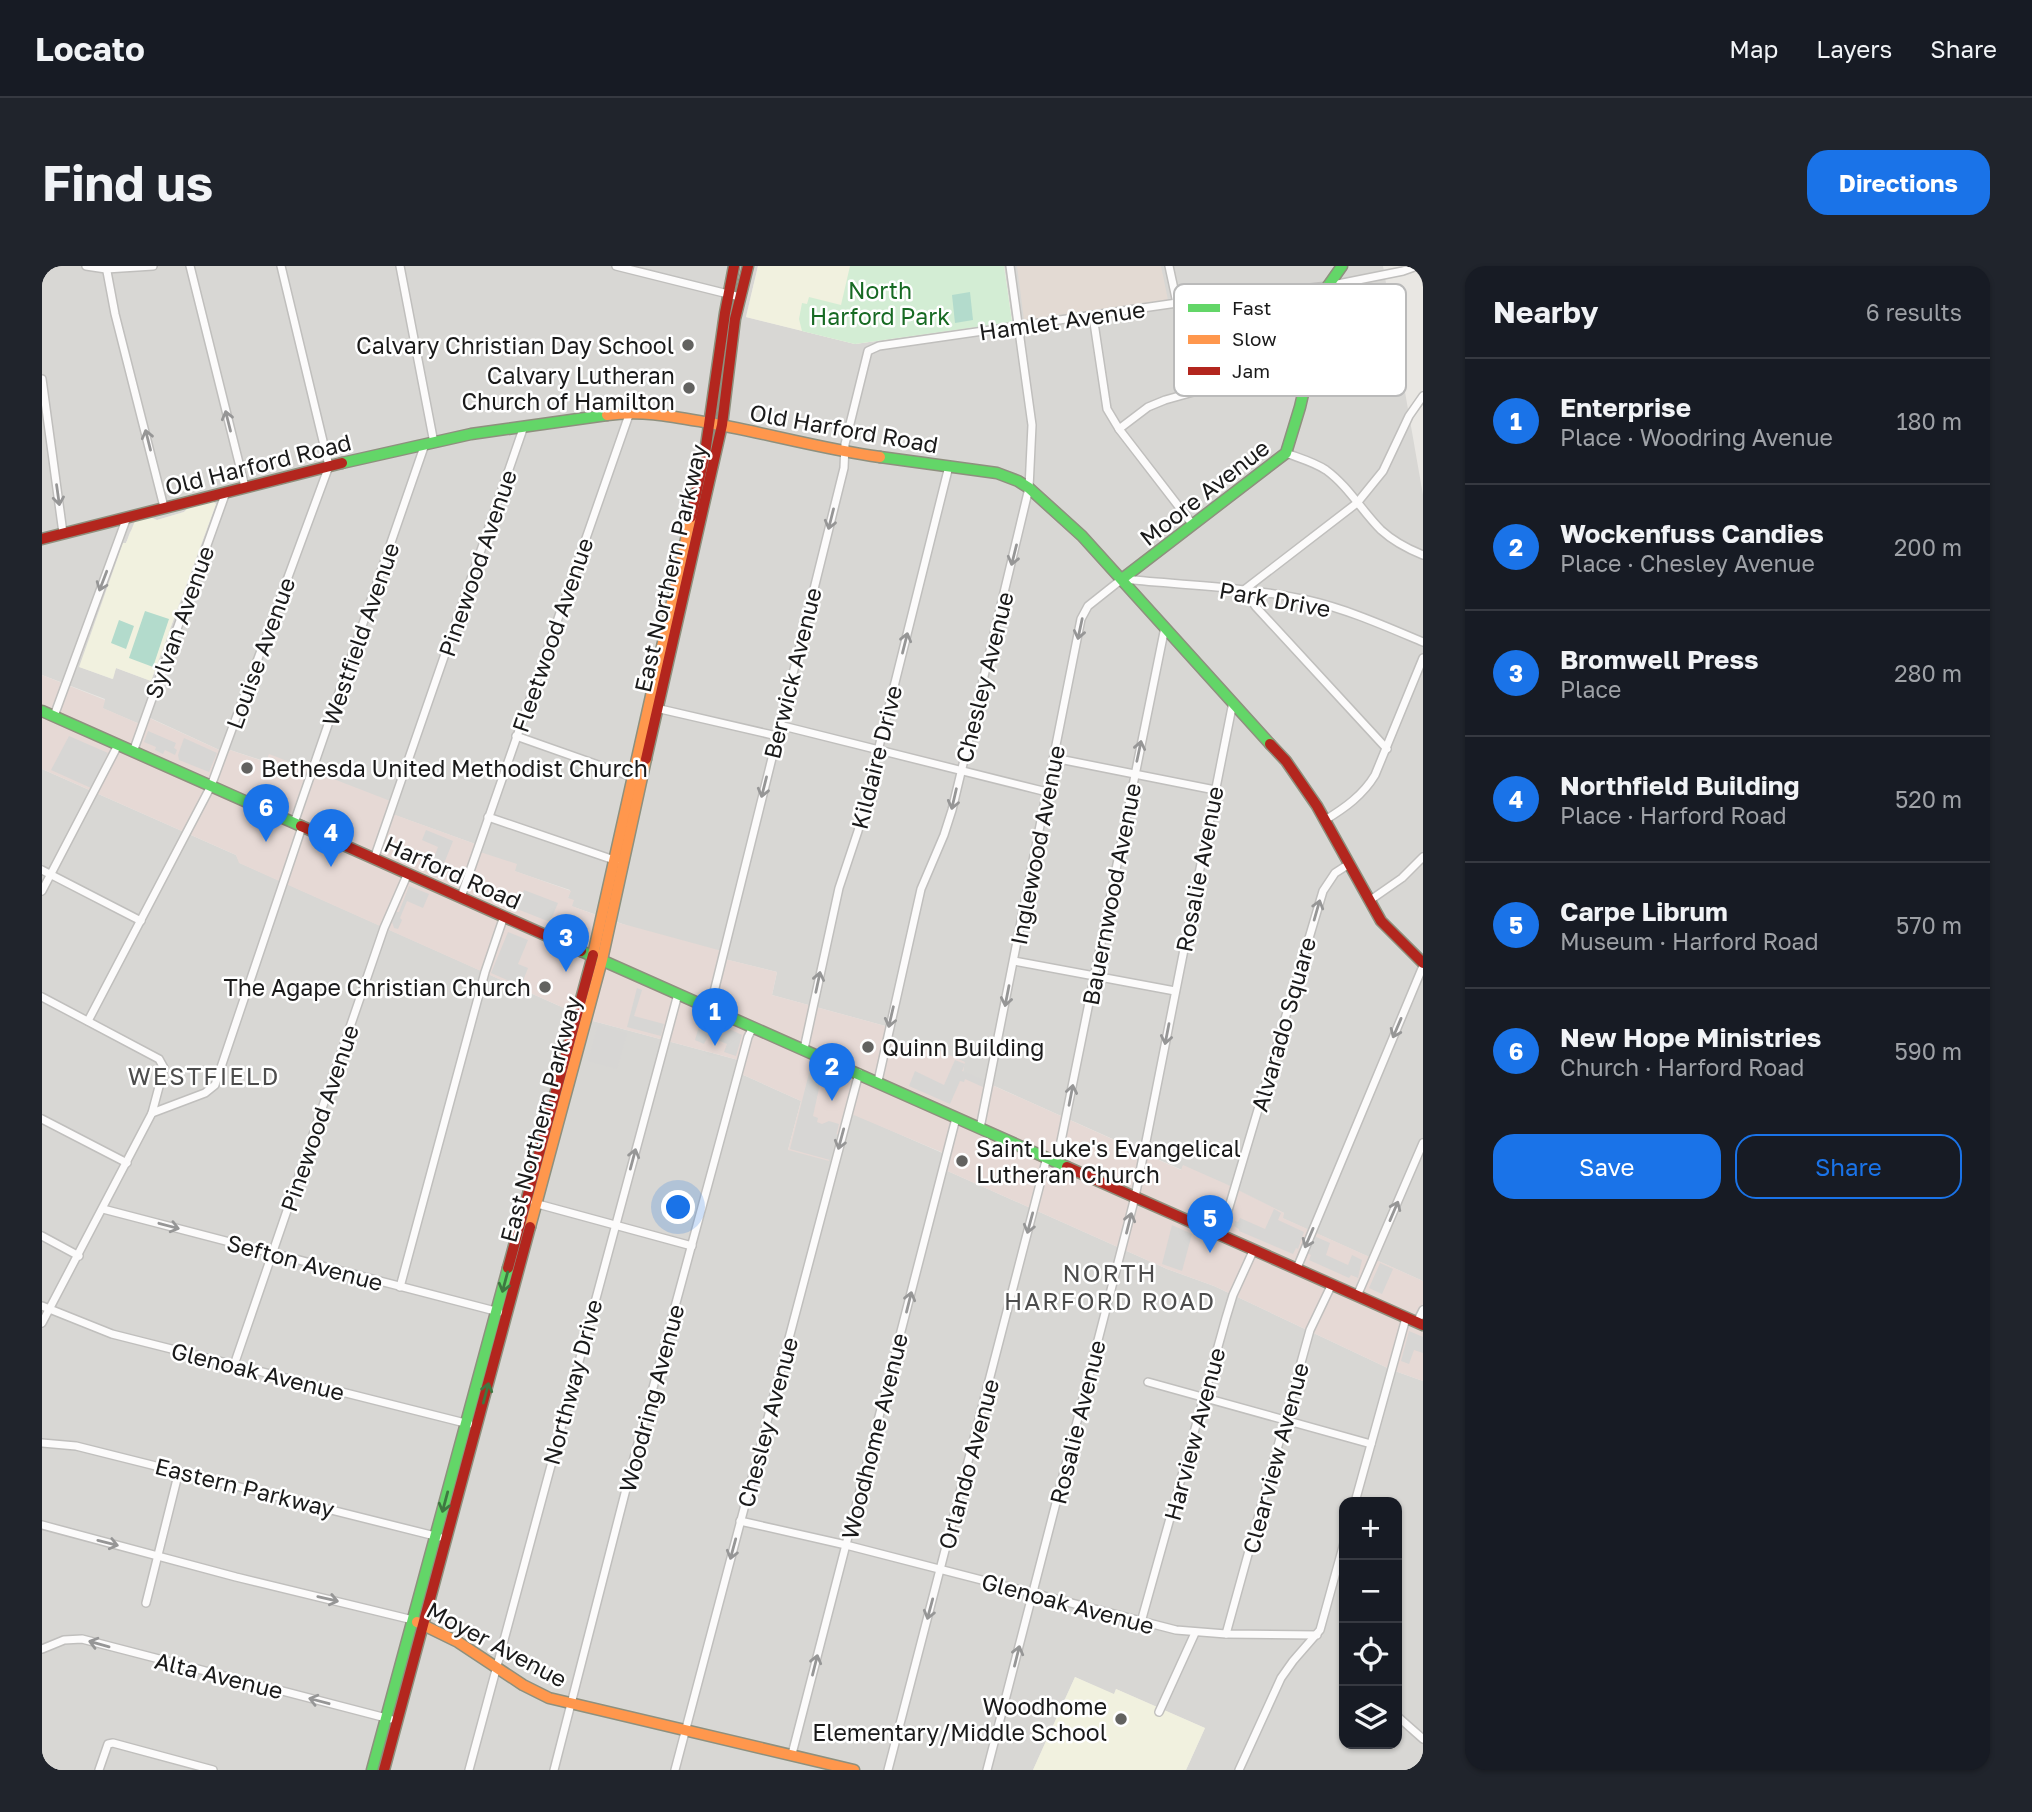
<!DOCTYPE html>
<html lang="en">
<head>
<meta charset="utf-8">
<style>
	body { margin:0; font-family:"Golos Text",sans-serif; background:#20242c; color:#f1f3f6 }
	.controls { position:absolute; right:21px; bottom:21px; display:grid; overflow:hidden; border-radius:14px; box-shadow:0 2px 5px #0004 }
	.controls button { width:63px; height:63px; display:grid; place-items:center; padding:0; border:0; border-bottom:2px solid #363941; background:#171b24; color:#f1f3f6; font:35px sans-serif }
	.you { position:absolute; left:637px; top:942px; width:24px; height:24px; margin:-18px; border:5px solid #fff; border-radius:50%; background:#1a73e8; box-shadow:0 0 0 10px #1a73e833 }
	.badge { display:grid; place-items:center; width:46px; height:46px; border-radius:50%; background:#1a73e8; color:#fff; font-size:23px; font-weight:700 }
	.pin { position:absolute; translate:-50% -58px; filter:drop-shadow(0 2px 4px #0008) }
	.pin::after { content:''; position:absolute; top:37px; width:24px; height:21px; background:inherit; clip-path:polygon(0 0,100% 0,50% 100%) }
	.list { margin:0; padding:0; list-style:none }
	h2 { display:flex; justify-content:space-between; align-items:center; height:91px; margin:0; padding:0 28px; font-size:30px }
	h2 small { font-size:23px; font-weight:400; color:#9ea1a6 }
	.list li { display:grid; grid-template-columns:46px 1fr auto; gap:21px; align-items:center; box-sizing:border-box; height:126px; padding:0 28px; border-top:2px solid #363941 }
	.list b { display:block; font-size:26px; white-space:nowrap }
	.list p { margin:0; font-size:23px; white-space:nowrap; color:#9ea1a6 }
	.list em { font-size:23px; font-style:normal; color:#9ea1a6 }
	.actions { display:flex; gap:14px; padding:21px 28px }
	.actions a { flex:1; padding:16px 0; border:2px solid #1a73e8; border-radius:21px; text-align:center; font-size:24px; color:#1a73e8 }
	.actions .main { background:#1a73e8; color:#fff }
	.icon { flex:none; width:38px; height:38px; fill:none; stroke:currentColor; stroke-width:2; stroke-linecap:round; stroke-linejoin:round }
	.map { position:relative; flex:none; width:1381px; height:1504px; overflow:hidden; border-radius:21px }
	header { display:flex; align-items:center; gap:42px; box-sizing:border-box; height:98px; padding:0 35px; background:#171b24; border-bottom:2px solid #363941 }
	header strong { font-size:33px }
	nav { display:flex; gap:38px; margin-inline-start:auto; font-size:24px }
	.intro { display:flex; align-items:center; justify-content:space-between; box-sizing:border-box; height:168px; padding:0 42px }
	h1 { margin:0; font-size:49px }
	.button { padding:18px 32px; border-radius:21px; background:#1a73e8; color:#fff; font-size:24px; font-weight:700 }
	main { display:flex; gap:42px; padding:0 42px }
	aside { flex:1; background:#171b24; border-radius:21px; box-shadow:0 2px 5px #0004 }
	.map>svg:first-child { display:block }
	.residential { fill:#d8d7d4; fill-rule:evenodd }
	.commercial { fill:#e6d9d5 }
	.education { fill:#f1f1df }
	.religious { fill:#d7d6d4 }
	.military { fill:#e3dad3 }
	.park { fill:#d3edd4 }
	.pitch { fill:#b3dbcc }
	.lines { fill:none; stroke-linecap:round; stroke-linejoin:round }
	.street-casing { stroke:#c0bfbd; stroke-width:10 }
	.fast-casing { stroke:#8e907e; stroke-width:13 }
	.slow-casing { stroke:#8e907e; stroke-width:13 }
	.jam-casing { stroke:#8e907e; stroke-width:13 }
	.street { stroke:#fcfbfb; stroke-width:7 }
	.fast { stroke:#63d668; stroke-width:10 }
	.slow { stroke:#ff974d; stroke-width:10 }
	.jam { stroke:#b3261e; stroke-width:10 }
	.oneway { stroke:#969696 }
	.oneway2 { stroke:#3e7841 }
	.poi-dot { fill:#626260; stroke:#fff; stroke-width:2.5 }
	.labels { text-anchor:middle; dominant-baseline:central; stroke-width:5; stroke-linejoin:round; paint-order:stroke }
	.park-label { font-size:23px; fill:#176a23; stroke:#fff }
	.street-label { font-size:23px; fill:#1a1a1a; stroke:#fff }
	.poi-label { font-size:23px; fill:#1a1a1a; stroke:#fff; text-anchor:end }
	.neighbourhood-label { font-size:24px; letter-spacing:2px; fill:#4d4d4d; stroke:#fff }
	.key { fill:#fff; stroke:#bababa; stroke-width:2 }
	.key-label { font-size:19px; fill:#1a1a1a }
</style>
</head>
<body>
<header>
<strong>Locato</strong>
<nav><a>Map</a><a>Layers</a><a>Share</a></nav>
</header>
<div class="intro"><h1>Find us</h1><a class="button">Directions</a></div>
<main>
<div class="map">
<svg width="1381" height="1504" viewBox="0 0 1381 1504">
	<rect width="100%" height="100%" fill="#e9e7e3"/>
	<g class="residential">
		<path d="M0 0H716L704 51 813 78 970 55 962 0H1341L1381 229V1015L1240 952 1242 947 1141 900 1140 904 921 806 922 796 881 778 879 784 845 771 847 761 730 729 735 706 678 692 529 640 526 632 528 624 472 605 434 585 436 579 347 547 227 489 225 496 188 484 186 488 104 450 100 459 60 442 63 433 0 409ZM170 235 174 238 109 415 74 402 70 413 38 401 81 278 84 277 88 266 108 251 115 254 142 246 147 241Z"/>
		<path d="M0 503 194 589 198 597 551 755 700 795 697 807 759 835 746 884 795 868 807 846 905 889 901 903 1125 1003 1172 1020 1350 1104 1381 1115V1504H1144L1163 1462 1074 1423 1072 1429 1033 1411 991 1504H0ZM1302 1236H1355V1478H1302Z"/>
	</g>
	<polygon class="commercial" points="0,409 63,434 61,442 100,459 103,450 186,488 188,484 224,496 227,488 351,536 348,547 436,579 435,585 475,598 473,605 529,625 526,632 532,634 530,640 570,655 680,685 679,692 735,706 730,729 847,761 846,771 879,784 881,778 923,796 921,806 1139,904 1141,899 1184,918 1242,947 1241,952 1381,1015 1381,1115 1350,1104 1172,1020 1125,1003 901,903 904,888 807,847 800,869 794,868 787,895 746,884 759,835 697,807 700,795 551,755 197,597 194,589 0,503"/>
	<g class="education">
		<polygon points="716,0 962,0 970,56 813,78 704,51"/>
		<polygon points="170,235 174,238 109,415 74,402 71,413 37,401 81,277 84,277 93,255 108,251 115,254 142,246 147,241"/>
		<polygon points="1033,1411 1072,1428 1074,1423 1163,1462 1144,1504 991,1504"/>
	</g>
	<g class="religious">
		<polygon points="106,465 134,477 132,482 135,484 133,489 123,484 121,488 113,484 114,481 102,476"/>
		<polygon points="27,470 66,487 49,522 9,504"/>
		<polygon points="142,472 175,487 167,506 137,494 136,489"/>
		<polygon points="384,564 411,575 399,605 396,604 394,607 387,605 396,581 380,574"/>
		<polygon points="367,620 387,628 381,642 365,635 358,652 360,654 356,663 352,662 350,656 354,646 357,646"/>
		<polygon points="482,624 516,637 508,656 475,643"/>
		<polygon points="466,666 486,674 476,698 486,702 479,720 449,707"/>
		<polygon points="595,722 600,724 592,750 622,758 619,770 585,761"/>
		<polygon points="660,750 700,769 694,790 682,786 685,778 666,770 662,778 653,774"/>
		<polygon points="556,759 585,767 575,803 546,795"/>
		<polygon points="913,794 923,798 920,805 944,815 943,822 923,813 922,816 918,815 908,838 867,820 873,805 902,819"/>
		<polygon points="769,799 781,804 771,850 776,852 775,856 780,858 787,855 797,858 788,894 748,883"/>
		<polygon points="1232,943 1239,947 1236,954 1262,966 1256,983 1254,982 1251,988 1197,965 1197,963 1192,960 1193,955 1196,956 1198,952 1223,963"/>
		<polygon points="1130,959 1150,968 1140,1005 1120,998"/>
		<polygon points="1272,970 1288,977 1284,989 1306,999 1310,989 1320,994 1316,1012 1309,1009 1307,1012 1267,994 1269,989 1265,987"/>
		<polygon points="1338,997 1351,1003 1340,1028 1327,1022"/>
		<polygon points="1367,1065 1381,1071 1381,1087 1372,1084 1367,1098 1359,1095"/>
	</g>
	<polygon class="military" points="975,0 1119,0 1126,34 982,54"/>
	<polygon class="park" points="808,0 962,0 970,56 813,78 760,65 757,53 760,37 765,38 767,31 799,39"/>
	<g class="pitch">
		<polygon points="928,26 931,54 913,57 910,29"/>
		<polygon points="103,345 127,353 111,401 87,392"/>
		<polygon points="77,354 92,360 84,383 69,377"/>
	</g>
	<g class="lines">
		<g class="street-casing">
			<g id="street">
				<polyline points="44,0 64,3 111,0"/>
				<polyline points="64,0 73,48 122,241"/>
				<polyline points="148,0 203,221"/>
				<polyline points="358,0 392,177"/>
				<polyline points="574,0 698,31"/>
				<polyline points="1127,0 1135,37"/>
				<polyline points="1051,50 1065,143 1077,163 1151,259"/>
				<polyline points="0,113 21,267"/>
				<polyline points="1077,163 1106,141 1123,134 1219,107 1267,101"/>
				<path d="M1244 187C1257 192 1272 196 1284 204 1306 220 1320 245 1339 264 1351 275 1366 283 1381 289"/>
				<polyline points="614,442 735,470"/>
				<polyline points="12,450 85,251"/>
				<polyline points="737,459 1005,526"/>
				<polyline points="474,470 593,512"/>
				<polyline points="1345,483 1214,341 1202,324 1315,237 1341,205 1367,150 1381,130"/>
				<polyline points="91,486 184,226"/>
				<polyline points="1012,492 1173,524"/>
				<polyline points="446,551 575,595"/>
				<path d="M1283 554C1303 542 1321 529 1333 509L1381 392"/>
				<polyline points="252,557 383,178"/>
				<polyline points="332,593 482,160"/>
				<polyline points="0,604 99,655"/>
				<polyline points="0,625 76,479"/>
				<polyline points="419,631 588,146"/>
				<polyline points="1327,635 1360,612 1381,591"/>
				<polyline points="972,695 1133,725"/>
				<polyline points="0,731 117,793 122,802 110,847"/>
				<polyline points="668,742 802,202 803,178 826,85 837,80 1135,37 1286,20 1361,5 1375,0"/>
				<polyline points="46,755 169,520 287,200 239,0"/>
				<polyline points="762,783 797,622 816,565 907,200"/>
				<polyline points="836,815 879,623 902,569 910,544 987,222 990,159 968,0"/>
				<polyline points="0,853 85,897"/>
				<path d="M938 862 1039 353 1046 340 1080 313C1142 319 1205 321 1265 334 1305 343 1343 360 1381 376"/>
				<polyline points="1015,895 1123,361"/>
				<polyline points="492,937 650,980"/>
				<polyline points="61,943 457,1046"/>
				<polyline points="1179,968 1281,625 1293,607 1307,598"/>
				<polyline points="0,970 37,990"/>
				<polyline points="1255,1002 1381,700"/>
				<polyline points="358,1021 443,706 462,650"/>
				<polyline points="1315,1030 1381,877"/>
				<polyline points="0,1040 70,1068 427,1158"/>
				<polyline points="1375,1056 1381,1044"/>
				<polyline points="0,1057 110,847 163,827 173,819 260,561"/>
				<polyline points="192,1099 342,662 366,607"/>
				<polyline points="1106,1116 1329,1178"/>
				<polyline points="0,1177 34,1180 397,1271"/>
				<polyline points="1313,1236 1364,1052"/>
				<polyline points="698,1255 804,1279 1134,1364 1184,1368 1275,1369"/>
				<polyline points="0,1259 194,1311 371,1354"/>
				<polyline points="104,1337 137,1205"/>
				<polyline points="1099,1356 1184,1052 1191,1029 1212,983"/>
				<polyline points="1184,1368 1268,1064 1290,1018"/>
				<polyline points="0,1383 22,1374 40,1373 348,1453"/>
				<polyline points="1117,1446 1153,1367"/>
				<polyline points="1355,1450 1381,1473"/>
				<polyline points="750,1488 914,852"/>
				<polyline points="57,1504 66,1478 71,1477 171,1504"/>
				<polyline points="427,1504 636,728"/>
				<polyline points="512,1504 592,1192 706,771 711,761"/>
				<polyline points="633,1504 817,807"/>
				<polyline points="846,1504 1005,891"/>
				<polyline points="945,1504 1093,931 1191,436"/>
				<polyline points="1197,1504 1239,1412 1251,1395 1278,1364 1302,1277"/>
			</g>
		</g>
		<g class="fast-casing">
			<g id="fast">
				<polyline points="838,191 955,207 976,215 987,222 1040,270 1228,478"/>
				<polyline points="300,197 429,168 565,149"/>
				<polyline points="1080,313 1244,187 1258,141 1286,20 1300,0"/>
				<polyline points="0,445 259,560"/>
				<polyline points="539,685 1025,901"/>
				<polyline points="330,1504 466,1002"/>
			</g>
		</g>
		<g class="slow-casing">
			<g id="slow">
				<path d="M565 149C599 144 629 150 662 156 721 166 779 183 838 191"/>
				<polyline points="551,689 649,251"/>
				<polyline points="488,961 560,694 604,493"/>
				<polyline points="375,1356 416,1376 481,1419 507,1432 812,1504"/>
			</g>
		</g>
		<g class="jam-casing">
			<g id="jam">
				<polyline points="649,251 663,187 683,47 692,0"/>
				<polyline points="0,273 300,197"/>
				<polyline points="1228,478 1244,495 1275,540 1339,655 1381,697"/>
				<polyline points="604,493 680,159 693,53 706,0"/>
				<polyline points="259,560 539,685"/>
				<polyline points="1025,901 1381,1059"/>
				<polyline points="466,1002 551,689"/>
				<polyline points="342,1504 488,961"/>
			</g>
		</g>
		<use href="#street" class="street"/>
		<use href="#fast" class="fast"/>
		<use href="#slow" class="slow"/>
		<use href="#jam" class="jam"/>
	</g>
	<defs><path id="oneway-shaft" d="M-6 0H5M1.5-3L5.5 0L1.5 3" fill="none" stroke-width="1.6" stroke-linecap="round" stroke-linejoin="round" transform="scale(1.75)"/></defs>
	<g class="oneway">
		<use href="#oneway-shaft" transform="translate(186 155) rotate(-104)"/>
		<use href="#oneway-shaft" transform="translate(106 174) rotate(-104)"/>
		<use href="#oneway-shaft" transform="translate(16 229) rotate(82)"/>
		<use href="#oneway-shaft" transform="translate(789 253) rotate(104)"/>
		<use href="#oneway-shaft" transform="translate(972 289) rotate(104)"/>
		<use href="#oneway-shaft" transform="translate(61 315) rotate(111)"/>
		<use href="#oneway-shaft" transform="translate(1038 363) rotate(102)"/>
		<use href="#oneway-shaft" transform="translate(863 377) rotate(-76)"/>
		<use href="#oneway-shaft" transform="translate(1097 485) rotate(-78)"/>
		<use href="#oneway-shaft" transform="translate(722 521) rotate(104)"/>
		<use href="#oneway-shaft" transform="translate(912 533) rotate(103)"/>
		<use href="#oneway-shaft" transform="translate(1275 644) rotate(-74)"/>
		<use href="#oneway-shaft" transform="translate(776 716) rotate(-78)"/>
		<use href="#oneway-shaft" transform="translate(965 730) rotate(101)"/>
		<use href="#oneway-shaft" transform="translate(849 751) rotate(103)"/>
		<use href="#oneway-shaft" transform="translate(1355 762) rotate(113)"/>
		<use href="#oneway-shaft" transform="translate(1125 768) rotate(101)"/>
		<use href="#oneway-shaft" transform="translate(1029 829) rotate(-79)"/>
		<use href="#oneway-shaft" transform="translate(799 873) rotate(105)"/>
		<use href="#oneway-shaft" transform="translate(591 893) rotate(-75)"/>
		<use href="#oneway-shaft" transform="translate(1352 945) rotate(-67)"/>
		<use href="#oneway-shaft" transform="translate(988 957) rotate(105)"/>
		<use href="#oneway-shaft" transform="translate(1087 957) rotate(-76)"/>
		<use href="#oneway-shaft" transform="translate(127 960) rotate(15)"/>
		<use href="#oneway-shaft" transform="translate(1267 972) rotate(113)"/>
		<use href="#oneway-shaft" transform="translate(867 1036) rotate(-76)"/>
		<use href="#oneway-shaft" transform="translate(66 1277) rotate(14)"/>
		<use href="#oneway-shaft" transform="translate(691 1283) rotate(105)"/>
		<use href="#oneway-shaft" transform="translate(286 1333) rotate(13)"/>
		<use href="#oneway-shaft" transform="translate(888 1343) rotate(105)"/>
		<use href="#oneway-shaft" transform="translate(57 1378) rotate(-164)"/>
		<use href="#oneway-shaft" transform="translate(975 1390) rotate(-76)"/>
		<use href="#oneway-shaft" transform="translate(773 1399) rotate(-76)"/>
		<use href="#oneway-shaft" transform="translate(277 1435) rotate(-165)"/>
	</g>
	<g class="oneway2">
		<use href="#oneway-shaft" transform="translate(463 1016) rotate(105)"/>
		<use href="#oneway-shaft" transform="translate(444 1127) rotate(-75)"/>
		<use href="#oneway-shaft" transform="translate(403 1236) rotate(105)"/>
	</g>
	<g class="poi-dot">
		<circle cx="646" cy="79" r="7"/>
		<circle cx="647" cy="122" r="7"/>
		<circle cx="205" cy="502" r="7"/>
		<circle cx="503" cy="721" r="7"/>
		<circle cx="826" cy="781" r="7"/>
		<circle cx="920" cy="895" r="7"/>
		<circle cx="1079" cy="1453" r="7"/>
	</g>
	<g class="labels">
		<g class="park-label">
			<text x="838" y="24">North<tspan x="838" dy="26">Harford Park</tspan></text>
		</g>
		<g class="street-label">
			<text transform="translate(1020 54) rotate(-8)">Hamlet Avenue</text>
			<text transform="translate(802 162) rotate(10)">Old Harford Road</text>
			<text transform="translate(216 198) rotate(-14)">Old Harford Road</text>
			<text transform="translate(1162 226) rotate(-38)">Moore Avenue</text>
			<text transform="translate(435 297) rotate(-71)">Pinewood Avenue</text>
			<text transform="translate(628 302) rotate(-77)">East Northern Parkway</text>
			<text transform="translate(1233 333) rotate(10)">Park Drive</text>
			<text transform="translate(137 356) rotate(-70)">Sylvan Avenue</text>
			<text transform="translate(318 368) rotate(-71)">Westfield Avenue</text>
			<text transform="translate(510 369) rotate(-71)">Fleetwood Avenue</text>
			<text transform="translate(218 387) rotate(-70)">Louise Avenue</text>
			<text transform="translate(750 407) rotate(-76)">Berwick Avenue</text>
			<text transform="translate(942 411) rotate(-76)">Chesley Avenue</text>
			<text transform="translate(834 491) rotate(-76)">Kildaire Drive</text>
			<text transform="translate(995 579) rotate(-79)">Inglewood Avenue</text>
			<text transform="translate(1157 603) rotate(-79)">Rosalie Avenue</text>
			<text transform="translate(411 606) rotate(24)">Harford Road</text>
			<text transform="translate(1069 628) rotate(-79)">Bauernwood Avenue</text>
			<text transform="translate(1241 758) rotate(-74)">Alvarado Square</text>
			<text transform="translate(277 852) rotate(-71)">Pinewood Avenue</text>
			<text transform="translate(498 853) rotate(-75)">East Northern Parkway</text>
			<text transform="translate(263 996) rotate(15)">Sefton Avenue</text>
			<text transform="translate(216 1105) rotate(14)">Glenoak Avenue</text>
			<text transform="translate(530 1116) rotate(-75)">Northway Drive</text>
			<text transform="translate(609 1132) rotate(-75)">Woodring Avenue</text>
			<text transform="translate(725 1156) rotate(-75)">Chesley Avenue</text>
			<text transform="translate(1035 1156) rotate(-76)">Rosalie Avenue</text>
			<text transform="translate(1152 1168) rotate(-75)">Harview Avenue</text>
			<text transform="translate(832 1170) rotate(-76)">Woodhome Avenue</text>
			<text transform="translate(1233 1192) rotate(-75)">Clearview Avenue</text>
			<text transform="translate(926 1198) rotate(-75)">Orlando Avenue</text>
			<text transform="translate(203 1221) rotate(14)">Eastern Parkway</text>
			<text transform="translate(1026 1337) rotate(15)">Glenoak Avenue</text>
			<text transform="translate(455 1378) rotate(28)">Moyer Avenue</text>
			<text transform="translate(177 1409) rotate(14)">Alta Avenue</text>
		</g>
		<g class="poi-label">
			<text x="632" y="79">Calvary Christian Day School</text>
			<text x="633" y="109">Calvary Lutheran<tspan x="633" dy="26">Church of Hamilton</tspan></text>
			<text x="219" y="502" text-anchor="start">Bethesda United Methodist Church</text>
			<text x="489" y="721">The Agape Christian Church</text>
			<text x="840" y="781" text-anchor="start">Quinn Building</text>
			<text x="934" y="882" text-anchor="start">Saint Luke's Evangelical<tspan x="934" dy="26">Lutheran Church</tspan></text>
			<text x="1065" y="1440">Woodhome<tspan x="1065" dy="26">Elementary/Middle School</tspan></text>
		</g>
		<g class="neighbourhood-label">
			<text x="162" y="809">WESTFIELD</text>
			<text x="1068" y="1006">NORTH<tspan x="1068" dy="28">HARFORD ROAD</tspan></text>
		</g>
	</g>
	<rect x="1132" y="18" width="232" height="112" rx="10" class="key"/>
	<rect x="1146" y="38" width="32" height="8" fill="#63d668"/>
	<rect x="1146" y="69" width="32" height="9" fill="#ff974d"/>
	<rect x="1146" y="101" width="32" height="8" fill="#b3261e"/>
	<g class="key-label">
		<text x="1190" y="49">Fast</text>
		<text x="1190" y="80">Slow</text>
		<text x="1190" y="112">Jam</text>
	</g>
</svg>
<div class="controls">
<button>+</button>
<button>−</button>
<button><svg class="icon" aria-label="locate" viewBox="0 0 24 24"><circle cx="12" cy="12" r="6"/><path d="M12 2v4M12 18v4M2 12h4M18 12h4"/></svg></button>
<button><svg class="icon" aria-label="layers" viewBox="0 0 24 24"><path d="M12 4l9 5-9 5-9-5zM3 14l9 5 9-5"/></svg></button>
</div>
<div class="you"></div>
<div class="pin badge" style="left:673px;top:780px">1</div>
<div class="pin badge" style="left:790px;top:835px">2</div>
<div class="pin badge" style="left:524px;top:706px">3</div>
<div class="pin badge" style="left:289px;top:601px">4</div>
<div class="pin badge" style="left:1168px;top:987px">5</div>
<div class="pin badge" style="left:224px;top:576px">6</div>
</div>
<aside>
<h2>Nearby<small>6 results</small></h2>
<ul class="list">
<li><span class="badge">1</span><div><b>Enterprise</b><p>Place · Woodring Avenue</p></div><em>180 m</em></li>
<li><span class="badge">2</span><div><b>Wockenfuss Candies</b><p>Place · Chesley Avenue</p></div><em>200 m</em></li>
<li><span class="badge">3</span><div><b>Bromwell Press</b><p>Place</p></div><em>280 m</em></li>
<li><span class="badge">4</span><div><b>Northfield Building</b><p>Place · Harford Road</p></div><em>520 m</em></li>
<li><span class="badge">5</span><div><b>Carpe Librum</b><p>Museum · Harford Road</p></div><em>570 m</em></li>
<li><span class="badge">6</span><div><b>New Hope Ministries</b><p>Church · Harford Road</p></div><em>590 m</em></li>
</ul>
<div class="actions"><a class="main">Save</a><a>Share</a></div>
</aside>
</main>
</body>
</html>
